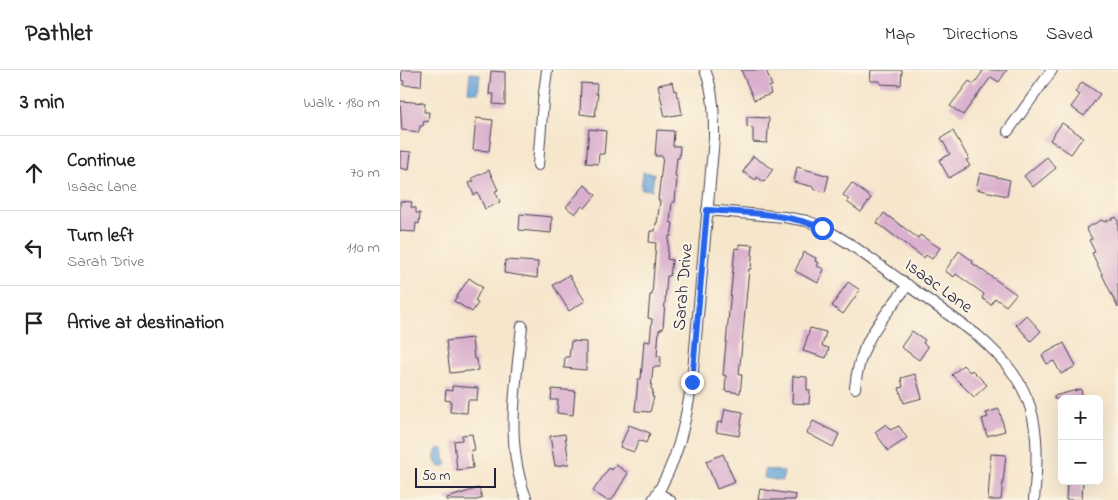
<!DOCTYPE html>
<html lang="en">
<head>
<meta charset="utf-8">
<style>
	body { margin:0; font-family:"Indie Flower",sans-serif; background:#f6f6f6; color:#222 }
	.controls { position:absolute; right:15px; bottom:15px; display:grid; overflow:hidden; border-radius:8px; box-shadow:0 5px 20px #0002 }
	.controls button { width:45px; height:45px; display:grid; place-items:center; padding:0; border:0; border-bottom:1px solid #e0e0e0; background:#fff; color:#222; font:25px sans-serif }
	.scale { position:absolute; left:15px; bottom:12px; width:81px; box-sizing:border-box; padding-left:5px; border:2px solid #22223b; border-top:0; font-size:14px; line-height:18px; white-space:nowrap; color:#22223b; -webkit-text-stroke:4px #fcf5e5; paint-order:stroke }
	.stop { position:absolute; width:15px; height:15px; margin:-11px; border:4px solid #2563eb; border-radius:50%; background:#fff }
	.stop.end { background:#2563eb; border-color:#fff; box-shadow:0 1px 5px #0008 }
	.list { margin:0; padding:0; list-style:none }
	h2 { display:flex; justify-content:space-between; align-items:center; height:65px; margin:0; padding:0 20px; font-size:21px }
	h2 small { font-size:16px; font-weight:400; color:#767676 }
	.list li { display:grid; grid-template-columns:32px 1fr auto; gap:15px; align-items:center; box-sizing:border-box; height:75px; padding:0 20px; border-top:1px solid #e0e0e0 }
	.list b { display:block; font-size:19px; white-space:nowrap }
	.list p { margin:0; font-size:16px; white-space:nowrap; color:#767676 }
	.list em { font-size:16px; font-style:normal; color:#767676 }
	.icon { flex:none; width:28px; height:28px; fill:none; stroke:currentColor; stroke-width:2; stroke-linecap:round; stroke-linejoin:round }
	.map { position:relative; flex:none; width:718px; height:430px; overflow:hidden }
	header { display:flex; align-items:center; gap:30px; box-sizing:border-box; height:70px; padding:0 25px; background:#fff; border-bottom:1px solid #e0e0e0 }
	header strong { font-size:24px }
	nav { display:flex; gap:28px; margin-inline-start:auto; font-size:18px }
	main { display:flex }
	aside { flex:1; background:#fff }
	.map>svg:first-child { display:block }
	.water { fill:#66a4d8; stroke:#44638a }
	.building { fill:#dab0ce }
	.lines { fill:none; stroke-linecap:round; stroke-linejoin:round }
	.minor-casing { stroke:#423f51; stroke-width:12 }
	.minor { stroke:#fff; stroke-width:10 }
	.route { stroke:#2563eb; stroke-width:6 }
	.labels { text-anchor:middle; dominant-baseline:central; stroke-width:4; stroke-linejoin:round; paint-order:stroke }
	.street-label { font-size:18px; fill:#22223b; stroke:#fcf5e5 }
</style>
</head>
<body>
<header>
<strong>Pathlet</strong>
<nav><a>Map</a><a>Directions</a><a>Saved</a></nav>
</header>
<main>
<aside>
<h2>3 min<small>Walk · 180 m</small></h2>
<ul class="list">
<li><svg class="icon" aria-label="ahead" viewBox="0 0 24 24"><path d="M12 20V5M6 11l6-6 6 6"/></svg><div><b>Continue</b><p>Isaac Lane</p></div><em>70 m</em></li>
<li><svg class="icon" aria-label="left" viewBox="0 0 24 24"><path d="M17 20v-9H6M10 6l-5 5 5 5"/></svg><div><b>Turn left</b><p>Sarah Drive</p></div><em>110 m</em></li>
<li><svg class="icon" aria-label="arrive" viewBox="0 0 24 24"><path d="M6 21V4h12l-3 4 3 4H6"/></svg><div><b>Arrive at destination</b></div></li>
</ul>
</aside>
<div class="map">
<svg width="718" height="430" viewBox="0 0 718 430">
	<rect width="100%" height="100%" fill="#fcf5e5"/>
	<filter id="ink" filterUnits="userSpaceOnUse"><feTurbulence type="fractalNoise" baseFrequency=".02" numOctaves="2"/><feDisplacementMap in="SourceGraphic" scale="10" xChannelSelector="R" yChannelSelector="G"/><feConvolveMatrix kernelMatrix="1 2 1 2 8 2 1 2 1" color-interpolation-filters="sRGB"/></filter>
	<filter id="wash" filterUnits="userSpaceOnUse"><feTurbulence type="fractalNoise" baseFrequency=".0096" numOctaves="4" result="noise"/><feDisplacementMap in="SourceGraphic" scale="20" xChannelSelector="R" yChannelSelector="G"/><feGaussianBlur stdDeviation="1.12" result="paint"/><feColorMatrix in="noise" values="0 0 0 0 0 0 0 0 0 0 0 0 0 0 0 0 0 1.4 0 .05"/><feComposite in="paint" operator="in"/></filter>
	<g filter="url(#wash)">
		<rect width="100%" height="100%" fill="#f6e6cc"/>
		<g class="water">
			<polygon points="70,3 80,4 78,23 68,22"/>
			<polygon points="243,102 254,103 252,120 241,119"/>
			<path d="M37 379H44V388L47 393 45 396 40 397C33 391 34 387 37 379Z"/>
			<polygon points="365,399 384,402 382,411 364,408"/>
		</g>
		<g id="blocks">
			<g class="building">
				<polygon points="2,0 22,0 21,16 3,15 4,11 1,10"/>
				<polygon points="341,0 366,0 372,16 369,17 371,24 354,30"/>
				<polygon points="471,0 502,0 501,15 480,14 480,11 470,11"/>
				<polygon points="580,0 607,0 599,12 591,7 563,45 550,36 569,11 574,14 583,1"/>
				<polygon points="91,1 105,2 105,35 93,34 94,24 89,24"/>
				<polygon points="272,12 274,21 276,20 277,27 279,27 282,44 265,47 258,15"/>
				<polygon points="682,12 700,24 684,46 671,37 680,25 675,22"/>
				<polygon points="181,13 197,14 196,24 198,24 195,46 180,44"/>
				<polygon points="0,31 25,33 24,42 29,42 28,52 24,51 23,56 20,56 19,62 2,60"/>
				<polygon points="347,47 369,48 367,73 353,72 353,58 347,57"/>
				<polygon points="76,48 93,50 89,81 73,80"/>
				<polygon points="662,53 683,67 671,84 650,70"/>
				<polygon points="189,59 206,61 204,84 199,84 198,94 186,93"/>
				<polygon points="257,60 274,61 273,76 280,76 279,88 277,88 275,107 277,108 275,132 272,132 270,152 273,153 271,166 269,166 267,189 272,190 270,206 267,206 263,258 259,260 257,286 261,286 260,297 253,297 251,319 253,320 252,327 254,327 250,342 235,341 238,309 241,309 244,271 250,272 252,249 248,248 250,225 252,225 256,173 249,172 250,161 255,161 256,153 257,153 260,131 258,130 263,86 255,86"/>
				<polygon points="553,61 569,89 566,90 570,96 549,108 539,90 550,84 541,68"/>
				<polygon points="0,81 11,82 9,100 0,98"/>
				<polygon points="353,86 373,99 364,112 357,107 356,110 343,102"/>
				<polygon points="647,87 656,98 633,117 624,106"/>
				<polygon points="397,97 429,106 425,122 413,119 414,117 394,112"/>
				<polygon points="89,100 98,120 95,121 100,132 85,139 78,123 74,125 69,113 74,111 72,108"/>
				<polygon points="580,103 610,110 607,126 576,119"/>
				<polygon points="452,113 471,128 461,142 447,132 449,130 443,125"/>
				<polygon points="185,115 196,125 185,138 182,136 175,144 166,137"/>
				<polygon points="0,131 12,132 11,137 16,138 16,143 20,143 19,154 16,153 15,162 0,161"/>
				<polygon points="484,143 518,168 520,165 540,178 532,189 526,185 524,188 477,153"/>
				<polygon points="120,144 152,147 151,163 119,160"/>
				<polygon points="716,147 718,151 718,238 692,183 695,182 689,170 692,169 686,158 702,150 704,152"/>
				<polygon points="339,174 353,175 351,199 349,199 339,305 342,305 340,323 325,321 326,306 323,305 335,178 339,179"/>
				<polygon points="559,181 573,191 572,193 616,224 606,236 595,228 591,235 582,228 584,224 556,204 554,207 545,201"/>
				<polygon points="404,182 416,188 415,191 419,193 417,196 424,199 418,213 395,201"/>
				<polygon points="105,190 138,192 137,208 104,203"/>
				<polygon points="169,205 185,231 169,241 153,215"/>
				<polygon points="69,208 82,217 75,231 78,233 72,242 54,231"/>
				<polygon points="448,212 460,220 443,244 432,236"/>
				<polygon points="626,245 641,261 631,271 616,255"/>
				<polygon points="410,258 426,262 422,276 429,278 426,288 403,281"/>
				<polygon points="512,261 525,270 523,273 528,277 519,290 501,277"/>
				<polygon points="72,268 74,289 77,289 78,300 50,303 46,271"/>
				<polygon points="171,271 186,272 186,300 164,298 165,287 169,287"/>
				<polygon points="664,273 676,296 661,304 654,291 647,294 642,285"/>
				<polygon points="563,295 570,302 572,300 587,315 574,327 552,305"/>
				<polygon points="515,304 522,328 504,333 499,318 503,317 501,308"/>
				<polygon points="393,306 407,307 407,320 410,320 409,334 392,333"/>
				<polygon points="52,316 78,318 77,330 68,330 67,343 50,342 51,331 45,330 46,320 52,321"/>
				<polygon points="152,319 175,321 173,345 157,343 158,330 151,330"/>
				<polygon points="681,319 683,329 654,329 654,326"/>
				<polygon points="325,339 343,342 339,366 316,362 318,352 322,353"/>
				<polygon points="599,339 605,361 587,366 582,349 588,347 586,343"/>
				<polygon points="413,351 439,364 433,377 407,363"/>
				<polygon points="486,354 490,360 499,356 507,368 488,381 475,362"/>
				<polygon points="229,355 250,363 246,373 239,370 234,382 220,377"/>
				<polygon points="72,364 75,380 71,380 73,398 57,400 54,371 62,370 62,365"/>
				<polygon points="165,364 169,394 155,396 150,366"/>
				<polygon points="323,384 335,412 317,419 306,391"/>
				<polygon points="591,384 606,385 601,430 588,430"/>
				<polygon points="216,395 228,403 212,430 206,430 193,421 209,398 212,400"/>
				<polygon points="667,411 683,411 682,430 666,430"/>
				<polygon points="79,418 82,428 77,430 47,430 47,428"/>
				<polygon points="360,419 396,425 395,430 358,430"/>
			</g>
		</g>
	</g>
	<g filter="url(#ink)">
		<use href="#blocks" fill-opacity="0" stroke="#423f51" stroke-width="1"/>
		<g class="lines">
			<g class="minor-casing">
				<g id="minor">
					<polyline points="608,61 652,0"/>
					<polyline points="138,95 143,31 147,0"/>
					<path d="M307 140 384 147 407 151 422 157 450 174 577 265C637 317 641 354 634 430"/>
					<path d="M122 256C116 314 104 375 127 430"/>
					<path d="M455 318C459 272 481 250 508 215"/>
					<polyline points="258,423 270,430"/>
					<path d="M253 430C277 394 285 355 292 312L314 68C314 45 314 22 305 0"/>
				</g>
			</g>
			<use href="#minor" class="minor"/>
		</g>
	</g>
	<g class="lines" filter="url(#ink)">
		<path class="route" d="M292 312 307 140C346 143 386 143 422 158"/>
	</g>
	<g class="labels">
		<g class="street-label">
			<text transform="translate(284 217) rotate(-85)">Sarah Drive</text>
			<text transform="translate(538 217) rotate(36)">Isaac Lane</text>
		</g>
	</g>
</svg>
<div class="controls">
<button>+</button>
<button>−</button>
</div>
<div class="scale">50 m</div>
<div class="stop" style="left:422px;top:158px"></div>
<div class="stop end" style="left:292px;top:312px"></div>
</div>
</main>
</body>
</html>
